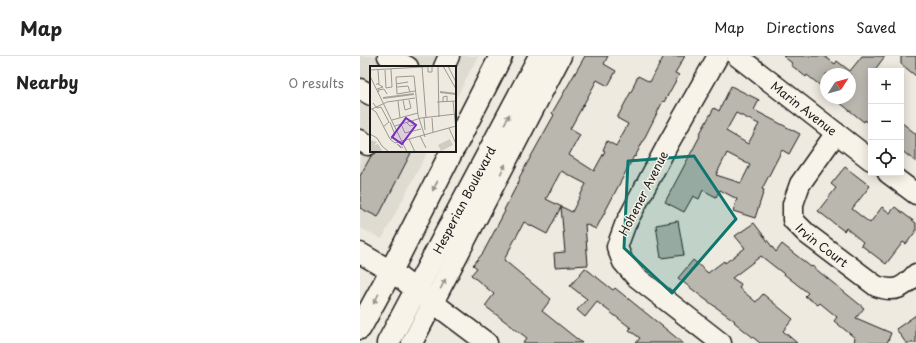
<!DOCTYPE html>
<html lang="en">
<head>
<meta charset="utf-8">
<style>
	body { margin:0; font-family:"Playpen Sans",sans-serif; background:#f2f2f2; color:#222 }
	.controls { position:absolute; right:12px; top:12px; display:grid; overflow:hidden; border-radius:0px; box-shadow:0 2px 10px #0003 }
	.controls button { width:36px; height:36px; display:grid; place-items:center; padding:0; border:0; border-bottom:1px solid #e0e0e0; background:#fff; color:#222; font:20px sans-serif }
	.compass { position:absolute; left:460px; top:12px; width:36px; height:36px; border-radius:50%; background:#fff; box-shadow:0 2px 10px #0003; rotate:54deg }
	.list { margin:0; padding:0; list-style:none }
	h2 { display:flex; justify-content:space-between; align-items:center; height:52px; margin:0; padding:0 16px; font-size:17px }
	h2 small { font-size:13px; font-weight:400; color:#767676 }
	.icon { flex:none; width:22px; height:22px; fill:none; stroke:currentColor; stroke-width:2; stroke-linecap:round; stroke-linejoin:round }
	.map { position:relative; flex:none; width:556px; height:287px; overflow:hidden }
	header { display:flex; align-items:center; gap:24px; box-sizing:border-box; height:56px; padding:0 20px; background:#fff; border-bottom:1px solid #e0e0e0 }
	header strong { font-size:19px }
	nav { display:flex; gap:22px; margin-inline-start:auto; font-size:14px }
	main { display:flex }
	aside { flex:1; background:#fff }
	.map>svg:first-child { display:block }
	.built { fill:#dedbd1 }
	.building { fill:#bab7af; stroke:#1c1c1c; fill-rule:evenodd }
	.lines { fill:none; stroke-linecap:round; stroke-linejoin:round }
	.minor-casing { stroke:#1c1c1c; stroke-width:23 }
	.major-casing { stroke:#1c1c1c; stroke-width:25 }
	.minor { stroke:#f7f3e8; stroke-width:20 }
	.major { stroke:#f7f3e8; stroke-width:22 }
	.oneway { fill:#94928c }
	.marked { fill:#0f766e; fill-opacity:0.2; stroke:#0f766e; stroke-width:3; stroke-linejoin:round }
	.labels { text-anchor:middle; dominant-baseline:central; stroke-width:3; stroke-linejoin:round; paint-order:stroke }
	.street-label { font-size:12px; fill:#1c1c1c; stroke:#f7f3e8 }
	.inset-river { fill:none; stroke:#a6a39d; stroke-width:2 }
	.inset-road { fill:none; stroke:#9a9892; stroke-width:1 }
	.view { fill:#7b2cbf; fill-opacity:0.15; stroke:#7b2cbf; stroke-width:2 }
	.inset-edge { fill:none; stroke:#1c1c1c; stroke-width:2 }
</style>
</head>
<body>
<header>
<strong>Map</strong>
<nav><a>Map</a><a>Directions</a><a>Saved</a></nav>
</header>
<main>
<aside>
<h2>Nearby<small>0 results</small></h2>
<ul class="list">
</ul>
</aside>
<div class="map">
<svg width="556" height="287" viewBox="0 0 556 287">
	<rect width="100%" height="100%" fill="#eeeae0"/>
	<filter id="ink" filterUnits="userSpaceOnUse"><feTurbulence type="fractalNoise" baseFrequency=".025" numOctaves="2"/><feDisplacementMap in="SourceGraphic" scale="8" xChannelSelector="R" yChannelSelector="G"/><feConvolveMatrix kernelMatrix="1 2 1 2 8 2 1 2 1" color-interpolation-filters="sRGB"/></filter>
	<g filter="url(#ink)">
		<polygon class="built" points="0,0 118,0 95,44 95,11 11,11 11,95 68,95 22,183 0,172"/>
		<g class="building">
			<path d="M225 0H248L244 8 256 15 248 30 237 24 210 73 220 79 209 99 234 115 245 95 243 94 247 85 256 90 268 68 257 62 274 30H273L278 20 290 26 304 0H325L315 17 319 19 304 46 303 45 275 101 274 100 236 173 225 168 228 209 195 211 194 197 205 196 201 151 187 178 164 166 144 204 191 243 182 255 222 287H163L167 282 125 250 134 238 111 219 117 212 113 209 123 197 145 155 144 154 160 123 159 122 194 59 192 57ZM201 115 226 128 212 156 186 143Z"/>
			<polygon points="423,0 464,0 475,8 477,5 490,15 502,0 525,0 514,15 511,15 511,69 505,64 504,66 474,42 490,42 490,18 466,18 466,34 447,19 446,21 431,9 432,7"/>
			<polygon points="541,0 556,0 556,20 541,8"/>
			<path d="M371 30 399 44 394 54 440 78 429 98 422 94 402 133 404 134 395 162 373 155 377 143 360 134 356 141 343 134 339 143 333 140 324 156 305 146 340 80 339 79 354 52 359 55ZM376 57 399 68 388 88 366 75ZM367 97 390 109 381 127 356 119Z"/>
			<polygon points="541,66 556,78 556,106 541,94"/>
			<polygon points="18,95 52,95 18,161 0,152 0,120 11,100"/>
			<polygon points="485,111 510,130 492,153 510,167 522,151 530,157 535,151 556,167 556,175 546,188 543,186 526,208 501,189 503,186 486,172 484,175 458,155 476,132 471,128"/>
			<polygon points="318,165 324,199 301,202 296,169"/>
			<polygon points="394,167 416,196 422,188 451,211 452,210 504,252 496,262 531,277 527,287 494,287 495,282 474,265 477,261 460,247 458,249 445,240 448,237 401,200 372,222 381,228 379,232 396,246 403,238 433,263 423,275 437,287 400,287 374,266 375,265 342,241 318,222 333,204 348,217 364,205 365,207 385,192 375,180"/>
			<polygon points="225,212 253,234 255,232 323,287 276,287 280,282 269,274 271,272 237,246 225,261 217,254 227,243 210,230"/>
			<polygon points="556,259 556,287 546,287 536,273"/>
		</g>
		<g class="lines">
			<g class="minor-casing">
				<g id="minor">
					<polyline points="28,0 48,11"/>
					<polyline points="358,0 308,88 265,169 257,191 263,206 275,220 361,287"/>
					<path id="s1" d="M377 0 511 104"/>
					<polyline points="84,11 89,0"/>
					<polyline points="0,33 11,39"/>
					<path id="s2" d="M476 77 440 128 433 148V164L447 178 516 230C535 237 543 232 556 218"/>
					<polyline points="0,84 8,89"/>
					<polyline points="528,117 556,138"/>
					<polyline points="0,197 31,215 127,287"/>
					<polyline points="52,287 201,0"/>
				</g>
			</g>
			<g class="major-casing">
				<g id="major">
					<polyline points="95,90 141,0"/>
					<polyline points="0,272 31,215 92,95"/>
					<path id="s3" d="M28 287 180 0"/>
				</g>
			</g>
			<use href="#minor" class="minor"/>
			<use href="#major" class="major"/>
		</g>
		<defs><path id="oneway-solid" d="M-6-.8H1V-3.2L6.5 0L1 3.2V.8H-6Z"/></defs>
		<g class="oneway">
			<use href="#oneway-solid" transform="translate(147 63) rotate(-62)"/>
			<use href="#oneway-solid" transform="translate(143 113) rotate(-63)"/>
			<use href="#oneway-solid" transform="translate(75 130) rotate(117)"/>
			<use href="#oneway-solid" transform="translate(83 228) rotate(-63)"/>
			<use href="#oneway-solid" transform="translate(16 243) rotate(118)"/>
		</g>
	</g>
	<path class="marked" d="M334 100 376 163 312 237 264 192 268 105Z"/>
	<g class="labels">
		<g class="street-label">
			<text stroke="none"><textPath href="#s1" startOffset="85">Marin Avenue</textPath></text>
			<text transform="translate(283 137) rotate(-63)">Hohener Avenue</text>
			<text stroke="none"><textPath href="#s3" startOffset="162">Hesperian Boulevard</textPath></text>
			<text stroke="none"><textPath href="#s2" startOffset="138">Irvin Court</textPath></text>
		</g>
	</g>
	<g transform="translate(10 10)">
		<rect width="86" height="86" fill="#eeeae0"/>
		<path d="M80 73 83 79 71 85 68 79ZM0 74 7 76 4 79 8 78 13 86H0Z" fill="#cfccc3"/>
		<path class="inset-river" d="M70 26 86 28M13 32 44 28"/>
		<path class="inset-road" d="M52 0 56 52M58 0V6H62V1M68 0 69 51M73 0 86 23M78 0 86 16M0 4 69 0M15 4 16 22 22 21 21 3M0 10 37 86M26 11 44 10 48 49 55 71M26 11 27 28 45 25M6 18H9L8 4M26 18 38 16M27 21 38 20 40 26M7 23 13 21 8 18M9 26 8 24 14 23 17 28M33 34 35 44 41 42 39 34M28 35 30 52M83 35 86 64M67 36 86 35M73 36V31L77 30V35M3 37 7 42 11 41 19 56 13 61M0 42 6 46 20 73 25 77 86 60M2 43 17 36 45 32M54 52 55 64M62 52 63 66M22 54 48 47M37 57 40 60 44 59 43 55M31 58 35 67 51 63M25 60 51 52 86 48M79 62 86 78M0 68 7 72 12 80 19 86M50 70 56 82M39 73 45 86M20 74 25 69 20 56M31 82 27 78 33 82"/>
		<path class="view" d="M36 52 46 59 32 78 22 71Z"/>
		<rect width="86" height="86" class="inset-edge"/>
	</g>
</svg>
<div class="controls">
<button>+</button>
<button>−</button>
<button><svg class="icon" aria-label="locate" viewBox="0 0 24 24"><circle cx="12" cy="12" r="6"/><path d="M12 2v4M12 18v4M2 12h4M18 12h4"/></svg></button>
</div>
<svg class="compass" viewBox="-18 -18 36 36"><path d="M0-13l5 13h-10z" fill="#e53935"/><path d="M0 13l5-13h-10z" fill="#767676"/></svg>
</div>
</main>
</body>
</html>
